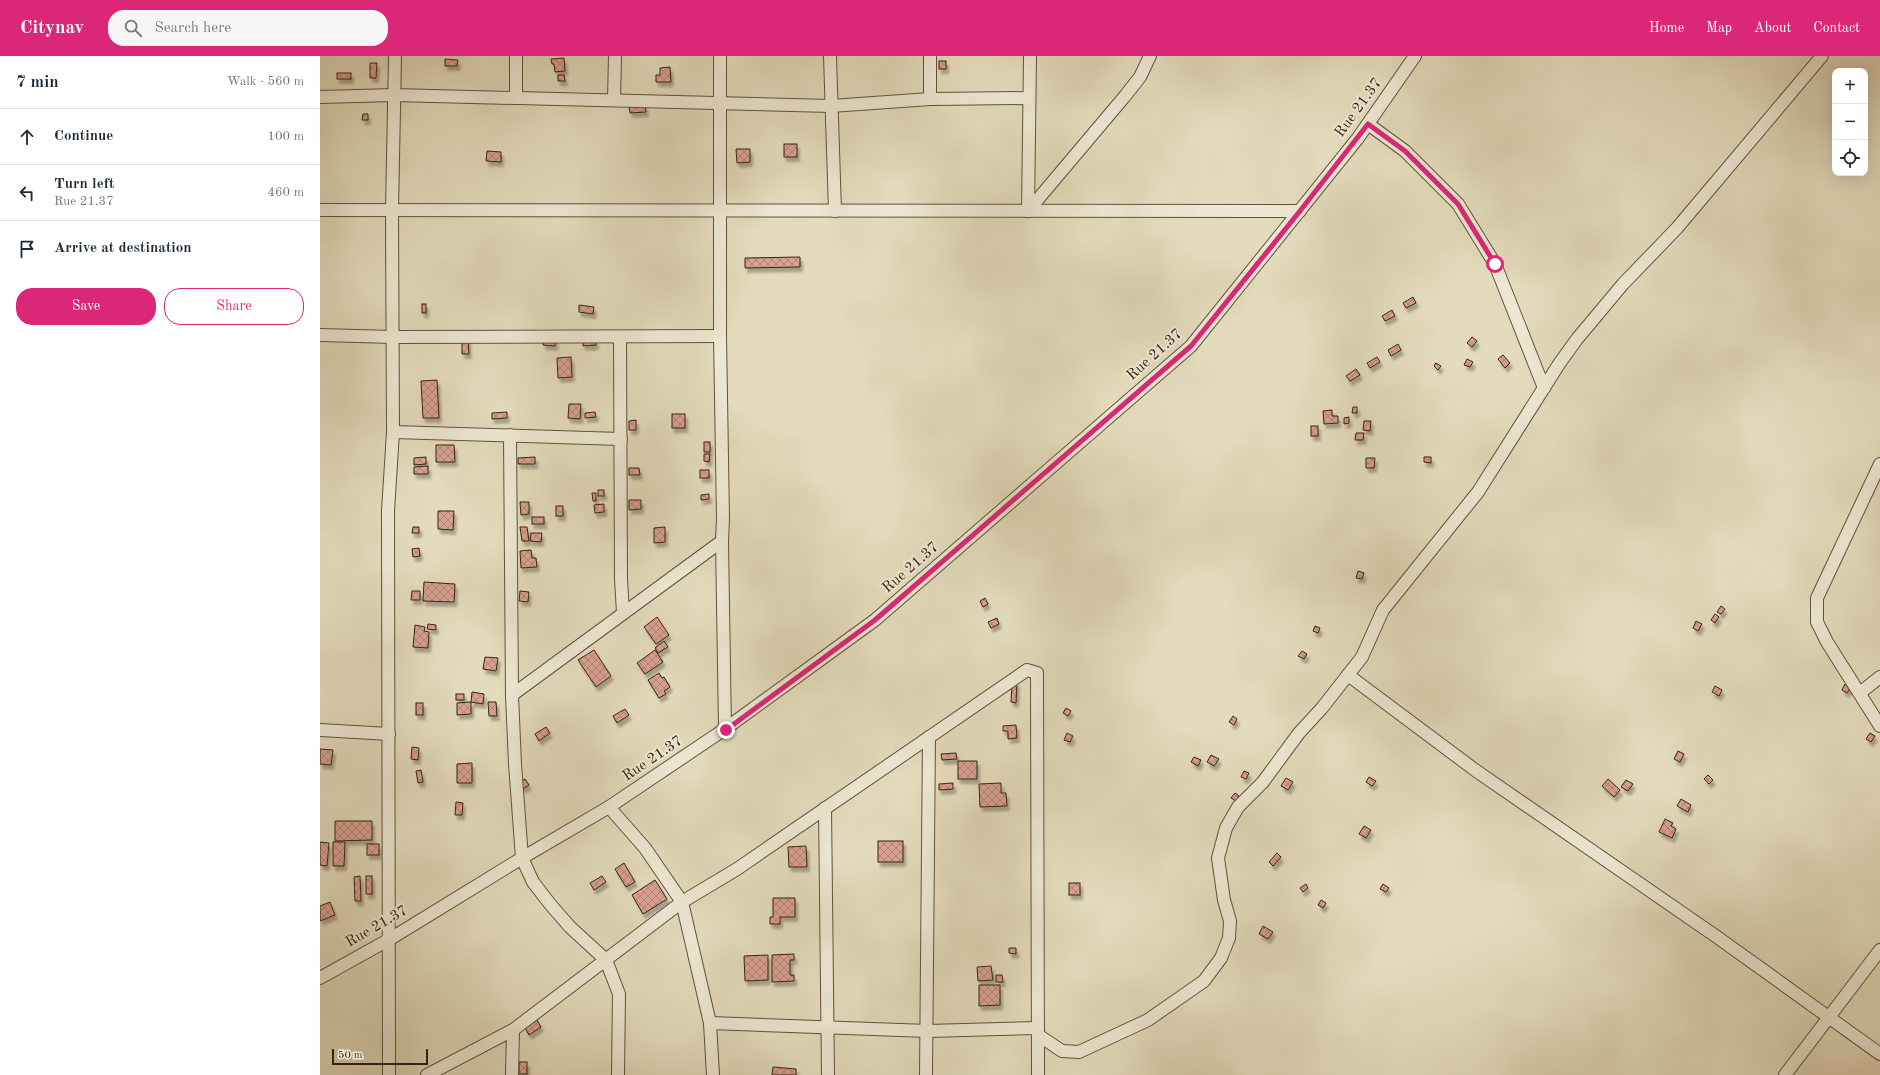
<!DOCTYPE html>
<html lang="en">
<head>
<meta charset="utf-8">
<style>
	body { margin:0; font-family:"Old Standard TT",serif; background:#f6f6f7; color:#1f2937 }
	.controls { position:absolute; right:12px; top:12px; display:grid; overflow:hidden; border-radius:8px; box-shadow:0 4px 16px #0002 }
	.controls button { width:36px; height:36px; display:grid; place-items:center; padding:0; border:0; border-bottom:1px solid #e0e1e3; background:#fff; color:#1f2937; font:20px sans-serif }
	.scale { position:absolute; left:12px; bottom:10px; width:96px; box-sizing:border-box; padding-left:4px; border:2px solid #352413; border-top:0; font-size:11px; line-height:14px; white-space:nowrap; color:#352413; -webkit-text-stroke:3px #ede8d3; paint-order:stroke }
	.stop { position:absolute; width:12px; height:12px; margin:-9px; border:3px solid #db2777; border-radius:50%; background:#fff }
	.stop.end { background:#db2777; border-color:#fff; box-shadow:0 1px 4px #0008 }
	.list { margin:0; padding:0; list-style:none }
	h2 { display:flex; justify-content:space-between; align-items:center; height:52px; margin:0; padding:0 16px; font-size:17px }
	h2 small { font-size:13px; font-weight:400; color:#747a83 }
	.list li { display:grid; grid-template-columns:26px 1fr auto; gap:12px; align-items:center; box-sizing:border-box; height:56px; padding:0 16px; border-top:1px solid #e0e1e3 }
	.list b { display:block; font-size:15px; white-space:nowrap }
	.list p { margin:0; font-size:13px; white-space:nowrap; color:#747a83 }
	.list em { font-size:13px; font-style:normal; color:#747a83 }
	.actions { display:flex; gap:8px; padding:12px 16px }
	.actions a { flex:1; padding:9px 0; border:1px solid #db2777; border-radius:16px; text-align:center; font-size:14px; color:#db2777 }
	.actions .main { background:#db2777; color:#fff }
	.icon { flex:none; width:22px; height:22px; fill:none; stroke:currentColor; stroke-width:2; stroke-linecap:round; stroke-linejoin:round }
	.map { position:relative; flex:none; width:1560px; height:1019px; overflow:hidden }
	header { display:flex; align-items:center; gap:24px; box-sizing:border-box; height:56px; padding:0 20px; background:#db2777; color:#fff }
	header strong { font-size:19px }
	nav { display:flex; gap:22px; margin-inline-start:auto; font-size:14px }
	.search { width:280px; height:36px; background:#f6f6f7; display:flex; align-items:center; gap:10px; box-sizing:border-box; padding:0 14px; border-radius:16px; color:#747a83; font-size:15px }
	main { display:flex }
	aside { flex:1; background:#fff }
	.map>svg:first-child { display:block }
	.building { fill:url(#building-cross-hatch); stroke:#352413; filter:url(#shadow) }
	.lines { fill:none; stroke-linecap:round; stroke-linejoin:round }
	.minor-casing { stroke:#60523d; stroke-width:14 }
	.minor { stroke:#ede8d3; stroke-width:12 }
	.route { stroke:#db2777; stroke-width:5 }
	.labels { text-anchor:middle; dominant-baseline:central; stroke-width:4; stroke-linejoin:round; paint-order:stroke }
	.street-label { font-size:15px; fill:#352413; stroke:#ede8d3 }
</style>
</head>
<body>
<header>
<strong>Citynav</strong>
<div class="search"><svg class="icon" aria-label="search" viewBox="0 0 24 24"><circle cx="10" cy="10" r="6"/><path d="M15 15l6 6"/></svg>Search here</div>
<nav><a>Home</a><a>Map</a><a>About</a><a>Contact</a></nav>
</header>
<main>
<aside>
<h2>7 min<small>Walk · 560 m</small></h2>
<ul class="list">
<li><svg class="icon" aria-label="ahead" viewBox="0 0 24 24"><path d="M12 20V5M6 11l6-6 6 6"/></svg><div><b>Continue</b></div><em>100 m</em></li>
<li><svg class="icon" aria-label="left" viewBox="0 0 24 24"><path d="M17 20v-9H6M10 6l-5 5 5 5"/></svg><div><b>Turn left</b><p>Rue 21.37</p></div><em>460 m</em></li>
<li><svg class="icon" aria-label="arrive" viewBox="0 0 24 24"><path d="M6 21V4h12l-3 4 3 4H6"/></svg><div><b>Arrive at destination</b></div></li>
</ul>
<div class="actions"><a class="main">Save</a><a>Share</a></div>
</aside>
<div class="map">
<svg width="1560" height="1019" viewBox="0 0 1560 1019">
	<defs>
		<pattern id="building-cross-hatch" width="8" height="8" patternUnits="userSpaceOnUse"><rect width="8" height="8" fill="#d9a191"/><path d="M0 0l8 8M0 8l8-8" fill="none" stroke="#b18375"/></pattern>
		<filter id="shadow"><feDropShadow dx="2.5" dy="4.5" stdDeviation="1" flood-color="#0004"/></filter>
	</defs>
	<rect width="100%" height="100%" fill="#e3dbbc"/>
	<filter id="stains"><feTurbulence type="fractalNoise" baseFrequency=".005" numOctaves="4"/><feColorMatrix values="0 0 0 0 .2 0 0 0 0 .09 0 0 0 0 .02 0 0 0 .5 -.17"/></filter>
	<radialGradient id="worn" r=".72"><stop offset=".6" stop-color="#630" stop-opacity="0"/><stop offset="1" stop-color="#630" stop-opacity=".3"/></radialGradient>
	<g class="building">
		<polygon points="244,2 245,15 235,16 234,8 232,8 231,3"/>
		<polygon points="125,3 138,4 137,10 125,10"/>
		<rect x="619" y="5" width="7" height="8"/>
		<polygon points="50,7 57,7 56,22 50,22"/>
		<polygon points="350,11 351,26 336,26 336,19 340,19 340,12"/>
		<rect x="17" y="17" width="14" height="6"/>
		<polygon points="238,19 244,19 245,25 238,25"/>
		<polygon points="309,49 325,49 326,56 310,57"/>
		<polygon points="43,58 48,58 48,64 42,64"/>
		<rect x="464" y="88" width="13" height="13"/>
		<polygon points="416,93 430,93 430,106 417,107"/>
		<polygon points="167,95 181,96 181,106 166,105"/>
		<polygon points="480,201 480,211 425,212 425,202"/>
		<polygon points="1093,241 1096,247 1086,252 1083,247"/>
		<rect x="102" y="248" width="4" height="9"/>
		<polygon points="259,249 274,251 273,258 259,256"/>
		<polygon points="1072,254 1075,260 1065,265 1062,260"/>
		<polygon points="1152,281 1157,285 1152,291 1147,287"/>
		<polygon points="224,282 236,284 235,290 223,289"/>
		<polygon points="275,282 276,289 263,290 263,283"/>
		<polygon points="142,283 148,283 149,298 142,298"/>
		<polygon points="1078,288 1081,294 1071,300 1068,294"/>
		<polygon points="1183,299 1190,307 1185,312 1178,303"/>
		<polygon points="251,301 252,321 238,322 237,302"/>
		<polygon points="1057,301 1060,306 1050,312 1047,307"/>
		<polygon points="1147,303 1153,306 1150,311 1144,309"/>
		<polygon points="1116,307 1121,310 1118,314 1114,310"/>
		<polygon points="1036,313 1040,319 1030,325 1026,320"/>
		<polygon points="117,324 119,362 103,362 101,325"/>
		<polygon points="249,348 261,348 260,363 248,362"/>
		<polygon points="1033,351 1037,351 1037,357 1032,357"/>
		<polygon points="1012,354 1012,360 1018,360 1018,367 1004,368 1003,355"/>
		<polygon points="187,356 187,362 172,363 172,357"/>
		<polygon points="275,356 276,361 265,362 265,357"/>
		<rect x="352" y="358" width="13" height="14"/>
		<polygon points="1029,361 1029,367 1024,368 1024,362"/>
		<polygon points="316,364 316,374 309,374 309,365"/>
		<polygon points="1044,365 1051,365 1050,375 1043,374"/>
		<rect x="991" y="370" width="7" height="10"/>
		<polygon points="1036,377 1044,377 1043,384 1035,384"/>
		<rect x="384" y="386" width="6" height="10"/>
		<polygon points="116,389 134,389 135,406 116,406"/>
		<polygon points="384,398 390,398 389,406 384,405"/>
		<polygon points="106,401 106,408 94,409 94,402"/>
		<polygon points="215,401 215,408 198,408 198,402"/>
		<polygon points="1104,401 1111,401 1111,407 1104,406"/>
		<polygon points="1046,402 1055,402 1054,412 1046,412"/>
		<polygon points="108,410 108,418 94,418 94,411"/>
		<polygon points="309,412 319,412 320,419 309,419"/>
		<rect x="380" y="414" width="9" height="8"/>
		<rect x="278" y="434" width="6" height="6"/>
		<polygon points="272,437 276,437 276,445 273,445"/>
		<polygon points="389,438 389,443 381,444 381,439"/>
		<polygon points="309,444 321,444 321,453 309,454"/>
		<polygon points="200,446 209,446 209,458 201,459"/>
		<polygon points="284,448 284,456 275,457 274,449"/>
		<rect x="236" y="450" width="7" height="10"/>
		<polygon points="118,455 134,455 133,474 118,473"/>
		<rect x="212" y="461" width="12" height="7"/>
		<polygon points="93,471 99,471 99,477 92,477"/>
		<polygon points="200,471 207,471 209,485 202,485"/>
		<polygon points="345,471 345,486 334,487 334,472"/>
		<polygon points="211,477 222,477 221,486 210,485"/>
		<polygon points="99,492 100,500 93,501 92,493"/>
		<polygon points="211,494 212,502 216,502 217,511 201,512 200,495"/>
		<polygon points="1038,515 1044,517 1042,523 1036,522"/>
		<polygon points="104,526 135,528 134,546 103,545"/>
		<polygon points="92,535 100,535 100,544 91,544"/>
		<polygon points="200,535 209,536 208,546 199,545"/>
		<polygon points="665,542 668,548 663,551 660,545"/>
		<polygon points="1401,550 1405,553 1401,558 1397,556"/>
		<polygon points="1395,558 1399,561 1395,567 1391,564"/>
		<polygon points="337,561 349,579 336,588 324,571"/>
		<polygon points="677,562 679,568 671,572 668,566"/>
		<polygon points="1376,565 1382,568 1378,575 1373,572"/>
		<polygon points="108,568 116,569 116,574 107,573"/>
		<polygon points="95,569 105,571 104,575 109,576 108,592 93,591"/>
		<polygon points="995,570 1000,572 998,577 993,575"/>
		<polygon points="344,585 348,591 338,597 335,592"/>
		<polygon points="274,594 291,620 276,631 258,604"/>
		<polygon points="335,594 343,606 325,618 317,607"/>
		<polygon points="982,595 987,598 984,603 978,600"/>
		<polygon points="165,601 178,602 176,615 163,613"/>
		<polygon points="339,617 342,622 344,621 350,631 344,635 346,638 339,642 328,624"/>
		<polygon points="692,626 697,626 696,647 691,646"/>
		<polygon points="1525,628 1531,631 1527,637 1522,634"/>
		<polygon points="1395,630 1402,634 1399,640 1392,636"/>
		<polygon points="152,636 164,638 163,648 151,646"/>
		<rect x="136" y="638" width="8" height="6"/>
		<polygon points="151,646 151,658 137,659 137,647"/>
		<polygon points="168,646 176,646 177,660 169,660"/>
		<rect x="96" y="647" width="7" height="12"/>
		<polygon points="746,652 751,655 748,660 743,657"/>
		<polygon points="305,653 309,659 297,667 293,660"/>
		<polygon points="913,660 917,663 914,669 909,666"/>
		<polygon points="696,669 697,682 688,683 688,675 683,675 683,670"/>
		<polygon points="226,671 230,677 219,685 215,678"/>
		<polygon points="747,677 753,680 750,686 744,684"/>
		<polygon points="1550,677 1555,680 1551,686 1546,683"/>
		<polygon points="92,691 99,692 98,704 91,703"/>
		<polygon points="0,693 13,694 11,709 0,708"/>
		<polygon points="1358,695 1364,698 1360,706 1354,703"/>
		<polygon points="636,697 637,703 622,704 621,698"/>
		<polygon points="891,699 899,703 894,710 887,706"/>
		<polygon points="874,701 881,704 878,710 871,706"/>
		<rect x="638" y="705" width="19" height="18"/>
		<polygon points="152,707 152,727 137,727 137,708"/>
		<polygon points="101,714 103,726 98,727 96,715"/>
		<polygon points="924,715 929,717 926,723 921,721"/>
		<polygon points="1388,719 1393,724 1389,728 1384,723"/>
		<polygon points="1049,721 1056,725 1052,730 1046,726"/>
		<polygon points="966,722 973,726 968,734 961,730"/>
		<polygon points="205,723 209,729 203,733 199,727"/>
		<polygon points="1288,723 1300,734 1294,741 1282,730"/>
		<polygon points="1306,724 1313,728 1308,735 1301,731"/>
		<polygon points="633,727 633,733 619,734 619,728"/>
		<polygon points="681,727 681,737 686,737 687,750 660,751 659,728"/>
		<polygon points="915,737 919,740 916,745 911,742"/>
		<polygon points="1361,743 1371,749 1368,756 1357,750"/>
		<polygon points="136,746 143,747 142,759 135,759"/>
		<polygon points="1345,763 1353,767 1351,770 1356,773 1352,782 1339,776"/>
		<polygon points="15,765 52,765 52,784 15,785"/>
		<polygon points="1044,770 1051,774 1046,782 1039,778"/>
		<rect x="558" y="785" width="25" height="21"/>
		<polygon points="0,786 9,787 7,810 0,809"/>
		<polygon points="13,786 25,786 24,810 13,810"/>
		<rect x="47" y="788" width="12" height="11"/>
		<polygon points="486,790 487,811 469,811 468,791"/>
		<polygon points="957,797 961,801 953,810 949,806"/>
		<polygon points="304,807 315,826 306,831 295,813"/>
		<polygon points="40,820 41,845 35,845 34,821"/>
		<rect x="46" y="820" width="6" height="18"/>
		<polygon points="282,820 286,826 274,834 270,827"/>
		<polygon points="335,824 347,843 323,858 312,839"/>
		<rect x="749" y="827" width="11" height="12"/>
		<polygon points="986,828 988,832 983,836 980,832"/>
		<polygon points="1063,828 1069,832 1066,836 1060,833"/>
		<polygon points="453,842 475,842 475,861 460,861 460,868 450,868 450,861 453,861"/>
		<polygon points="1001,844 1006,847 1003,852 998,849"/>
		<polygon points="10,846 15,859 0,865 0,850"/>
		<polygon points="943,870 953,876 948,883 939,878"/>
		<polygon points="689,892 696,892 696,898 689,897"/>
		<polygon points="474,898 474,904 470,904 470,919 474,919 474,925 452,926 452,899"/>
		<polygon points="448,899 448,924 425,925 424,900"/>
		<polygon points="671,910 673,924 658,925 657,911"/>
		<polygon points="676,919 682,919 683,926 676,926"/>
		<polygon points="659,929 680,929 680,949 659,950"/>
		<polygon points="217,964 221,971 209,979 205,972"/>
		<rect x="199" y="1006" width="8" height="12"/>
		<polygon points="453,1011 476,1013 476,1019 452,1019"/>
	</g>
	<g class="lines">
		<g class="minor-casing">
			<g id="minor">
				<polyline points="196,0 196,42"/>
				<polyline points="400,0 400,280 403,463 402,485 405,673"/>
				<polyline points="510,0 515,155"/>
				<polyline points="0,41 74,39 511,50 610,43 709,42"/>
				<polyline points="610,43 610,0"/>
				<polyline points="294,44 295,0"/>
				<polyline points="1048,68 1085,95 1138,148 1175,208 1224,332"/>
				<polyline points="0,154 980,155"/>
				<polyline points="708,155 805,40 820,21 830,0"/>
				<polyline points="708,155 710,0"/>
				<polyline points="0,279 73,281 400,280"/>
				<polyline points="300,281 301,523 303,557"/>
				<polyline points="73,376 301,383"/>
				<polyline points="190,379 192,639 195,708 202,802 213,826 230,848 250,871 286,904 299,938 298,1019"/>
				<polyline points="1560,408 1497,542 1497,566 1507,586 1560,670"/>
				<polyline points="1028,619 1155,714 1397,881 1560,998"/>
				<polyline points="1540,637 1560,621"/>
				<polyline points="192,639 402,485"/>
				<polyline points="0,674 69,678"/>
				<polyline points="505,752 508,1019"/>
				<polyline points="0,922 70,883 202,802 289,751 405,673 555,564 871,290 1038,82 1095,0"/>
				<polyline points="390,967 608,975 718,972"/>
				<polyline points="718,979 742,995 759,996 828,964 884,925 901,902 909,882 910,865 904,844 898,802 906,772 918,751 943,726 979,677 1002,652 1042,601 1063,554 1158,436 1239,308 1257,283 1303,228 1357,172 1502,0"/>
				<polyline points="69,1019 68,455 73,376 72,154 75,0"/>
				<polyline points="107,1019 193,974 362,846 325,792 289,751"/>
				<polyline points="192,1019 193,974"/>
				<polyline points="393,1019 390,967 362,846 417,813 707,614 717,617 718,1019"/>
				<polyline points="606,1019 609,681"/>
				<polyline points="1465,1019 1560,894"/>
			</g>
		</g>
		<use href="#minor" class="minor"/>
	</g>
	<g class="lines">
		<polyline class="route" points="406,674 555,564 871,290 980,155 1048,68 1085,95 1138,148 1175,208"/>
	</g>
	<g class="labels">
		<g class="street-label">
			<text transform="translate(1039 52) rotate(-54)">Rue 21.37</text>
			<text transform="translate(835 299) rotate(-42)">Rue 21.37</text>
			<text transform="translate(591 512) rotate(-41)">Rue 21.37</text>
			<text transform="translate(333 703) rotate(-34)">Rue 21.37</text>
			<text transform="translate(57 871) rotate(-30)">Rue 21.37</text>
		</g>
	</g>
	<rect width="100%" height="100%" filter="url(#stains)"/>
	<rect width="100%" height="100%" fill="url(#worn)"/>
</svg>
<div class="controls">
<button>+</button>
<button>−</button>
<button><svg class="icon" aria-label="locate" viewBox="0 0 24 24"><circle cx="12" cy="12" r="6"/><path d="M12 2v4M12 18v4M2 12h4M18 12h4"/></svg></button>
</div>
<div class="scale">50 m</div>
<div class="stop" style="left:1175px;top:208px"></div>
<div class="stop end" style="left:406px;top:674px"></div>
</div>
</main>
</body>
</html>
